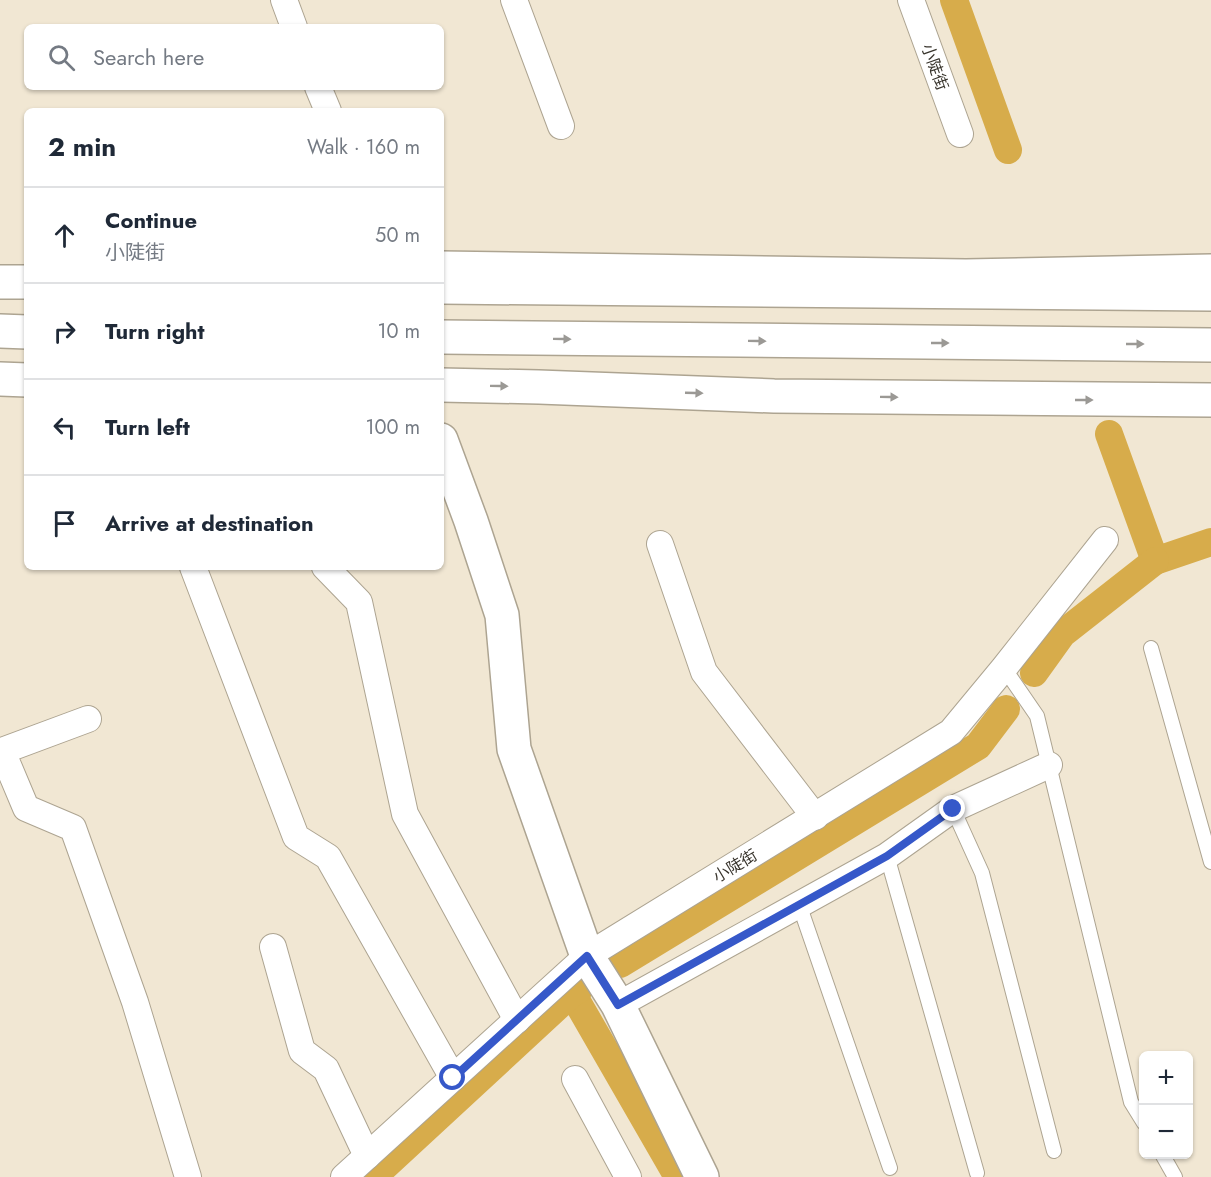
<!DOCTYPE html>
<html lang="en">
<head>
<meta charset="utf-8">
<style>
	body { margin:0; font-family:Jost,"Noto Sans SC",sans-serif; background:#f6f6f7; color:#1f2937 }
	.controls { position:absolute; right:18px; bottom:18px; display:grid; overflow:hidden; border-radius:9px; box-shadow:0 2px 4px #0004 }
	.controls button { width:54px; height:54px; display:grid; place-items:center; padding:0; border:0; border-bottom:2px solid #e0e1e3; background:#fff; color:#1f2937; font:30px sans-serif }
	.stop { position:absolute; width:18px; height:18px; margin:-14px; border:4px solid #3658c9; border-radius:50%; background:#fff }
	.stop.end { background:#3658c9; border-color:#fff; box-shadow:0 2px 6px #0008 }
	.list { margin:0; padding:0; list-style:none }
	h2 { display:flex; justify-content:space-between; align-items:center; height:78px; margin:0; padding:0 24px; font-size:26px }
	h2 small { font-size:20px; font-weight:400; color:#747a83 }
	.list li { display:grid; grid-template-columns:39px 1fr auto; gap:18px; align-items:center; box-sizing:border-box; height:96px; padding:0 24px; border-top:2px solid #e0e1e3 }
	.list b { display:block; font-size:22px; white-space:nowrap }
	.list p { margin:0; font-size:20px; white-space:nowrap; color:#747a83 }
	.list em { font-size:20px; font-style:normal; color:#747a83 }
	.icon { flex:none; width:33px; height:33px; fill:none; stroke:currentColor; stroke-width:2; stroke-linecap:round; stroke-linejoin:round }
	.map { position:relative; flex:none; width:1211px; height:1177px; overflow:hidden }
	.search { position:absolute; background:#fff; box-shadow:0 2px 4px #0004; left:24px; top:24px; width:420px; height:66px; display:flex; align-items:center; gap:15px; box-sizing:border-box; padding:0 21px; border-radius:9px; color:#747a83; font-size:22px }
	.panel { position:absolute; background:#fff; box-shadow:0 2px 4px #0004; left:24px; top:108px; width:420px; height:462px; border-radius:9px }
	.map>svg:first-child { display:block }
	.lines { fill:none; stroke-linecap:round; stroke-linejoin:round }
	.canal { stroke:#d7ac4b; stroke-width:28 }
	.service-casing { stroke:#ada491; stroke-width:16 }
	.minor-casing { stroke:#ada491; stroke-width:28 }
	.tertiary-casing { stroke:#ada491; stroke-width:36 }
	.primary-casing { stroke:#ada491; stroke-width:36 }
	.trunk-casing { stroke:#ada491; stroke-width:36 }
	.service { stroke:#fff; stroke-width:14 }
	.minor { stroke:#fff; stroke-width:26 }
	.tertiary { stroke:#fff; stroke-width:33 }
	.primary { stroke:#fff; stroke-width:33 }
	.trunk { stroke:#fff; stroke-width:33 }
	.oneway { fill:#9b9995 }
	.route { stroke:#3658c9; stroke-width:8 }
	.labels { text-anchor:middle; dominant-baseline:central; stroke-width:4.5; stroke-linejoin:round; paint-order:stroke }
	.street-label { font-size:16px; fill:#37332b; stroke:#fff }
</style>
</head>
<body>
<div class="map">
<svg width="1211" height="1177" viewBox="0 0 1211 1177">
	<rect width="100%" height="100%" fill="#f1e7d3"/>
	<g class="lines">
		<g class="canal">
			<polyline points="954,0 1008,150"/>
			<polyline points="1109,434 1155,561 1211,542"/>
			<polyline points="1034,673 1062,634 1155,561"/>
			<polyline points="620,964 978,746 1006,709"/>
			<polyline points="572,993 678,1177"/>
			<polyline points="373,1177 572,993 579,989"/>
		</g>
		<g class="service-casing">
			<g id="service">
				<polyline points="1151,648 1211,862"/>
				<polyline points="1004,668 1037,716 1131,1102 1144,1123"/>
				<polyline points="953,809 982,873 1054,1151"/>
				<polyline points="887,856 977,1173"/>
				<polyline points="799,904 890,1168"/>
				<polyline points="1162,1154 1175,1177"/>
			</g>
		</g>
		<g class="minor-casing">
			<g id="minor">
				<polyline points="284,0 294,27"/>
				<polyline points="514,0 561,126"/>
				<polyline points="911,0 960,134"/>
				<polyline points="318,87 328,111"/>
				<polyline points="660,544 704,672 815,817"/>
				<polyline points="193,567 296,837 328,857 453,1078"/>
				<polyline points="325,567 359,602 405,814 517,1020"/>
				<polyline points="88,719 2,751 26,808 73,828 135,1002 188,1177"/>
				<polyline points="273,947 302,1051 326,1069 367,1156"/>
				<polyline points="618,1005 887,856 953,809 1049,765"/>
				<polyline points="575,1079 628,1177"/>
				<polyline points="344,1177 587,956 951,732 1004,668 1105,540"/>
			</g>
		</g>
		<g class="tertiary-casing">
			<polyline id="tertiary" points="441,440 471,521 502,615 514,749 587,956 618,1005 702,1177"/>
		</g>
		<g class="primary-casing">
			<g id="primary">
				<polyline points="441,268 966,276 1211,271"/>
				<polyline points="0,379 27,380"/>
				<polyline points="441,385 539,387 774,396 1211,400"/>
			</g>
		</g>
		<g class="trunk-casing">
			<g id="trunk">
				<polyline points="0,282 27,282"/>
				<polyline points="441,287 1211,294"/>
				<polyline points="0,331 27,332"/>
				<polyline points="441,337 1211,345"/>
			</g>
		</g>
		<use href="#service" class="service"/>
		<use href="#minor" class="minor"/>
		<use href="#tertiary" class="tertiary"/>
		<use href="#primary" class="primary"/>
		<use href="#trunk" class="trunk"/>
	</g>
	<defs><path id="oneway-solid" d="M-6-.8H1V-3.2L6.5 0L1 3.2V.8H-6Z" transform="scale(1.5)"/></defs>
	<g class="oneway">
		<use href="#oneway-solid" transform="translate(562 339) rotate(1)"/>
		<use href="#oneway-solid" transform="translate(757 341) rotate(1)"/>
		<use href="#oneway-solid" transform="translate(940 343)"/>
		<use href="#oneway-solid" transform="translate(1135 344)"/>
		<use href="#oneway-solid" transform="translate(499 386) rotate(1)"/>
		<use href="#oneway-solid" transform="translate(694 393) rotate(2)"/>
		<use href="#oneway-solid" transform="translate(889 397) rotate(1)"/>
		<use href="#oneway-solid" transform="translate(1084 400)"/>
	</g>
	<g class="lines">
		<polyline class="route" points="453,1078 587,956 618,1005 887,856 953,809"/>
	</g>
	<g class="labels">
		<g class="street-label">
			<text transform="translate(935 67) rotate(70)">小陡街</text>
			<text transform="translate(735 866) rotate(-31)">小陡街</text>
		</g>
	</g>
</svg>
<div class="controls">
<button>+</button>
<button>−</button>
</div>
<div class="stop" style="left:453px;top:1078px"></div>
<div class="stop end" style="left:953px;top:809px"></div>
<div class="search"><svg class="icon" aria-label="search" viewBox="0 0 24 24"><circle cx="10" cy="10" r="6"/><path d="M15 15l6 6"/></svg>Search here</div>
<section class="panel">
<h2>2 min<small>Walk · 160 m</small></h2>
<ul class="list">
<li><svg class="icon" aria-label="ahead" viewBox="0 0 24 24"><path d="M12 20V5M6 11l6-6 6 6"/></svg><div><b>Continue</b><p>小陡街</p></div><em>50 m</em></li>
<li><svg class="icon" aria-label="right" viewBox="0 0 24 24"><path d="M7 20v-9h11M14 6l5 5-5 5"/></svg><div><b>Turn right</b></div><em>10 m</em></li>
<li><svg class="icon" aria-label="left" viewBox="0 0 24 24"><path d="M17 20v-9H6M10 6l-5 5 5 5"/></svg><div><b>Turn left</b></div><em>100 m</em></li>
<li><svg class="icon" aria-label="arrive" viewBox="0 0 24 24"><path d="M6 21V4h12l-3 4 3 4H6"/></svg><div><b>Arrive at destination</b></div></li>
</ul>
</section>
</div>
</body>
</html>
